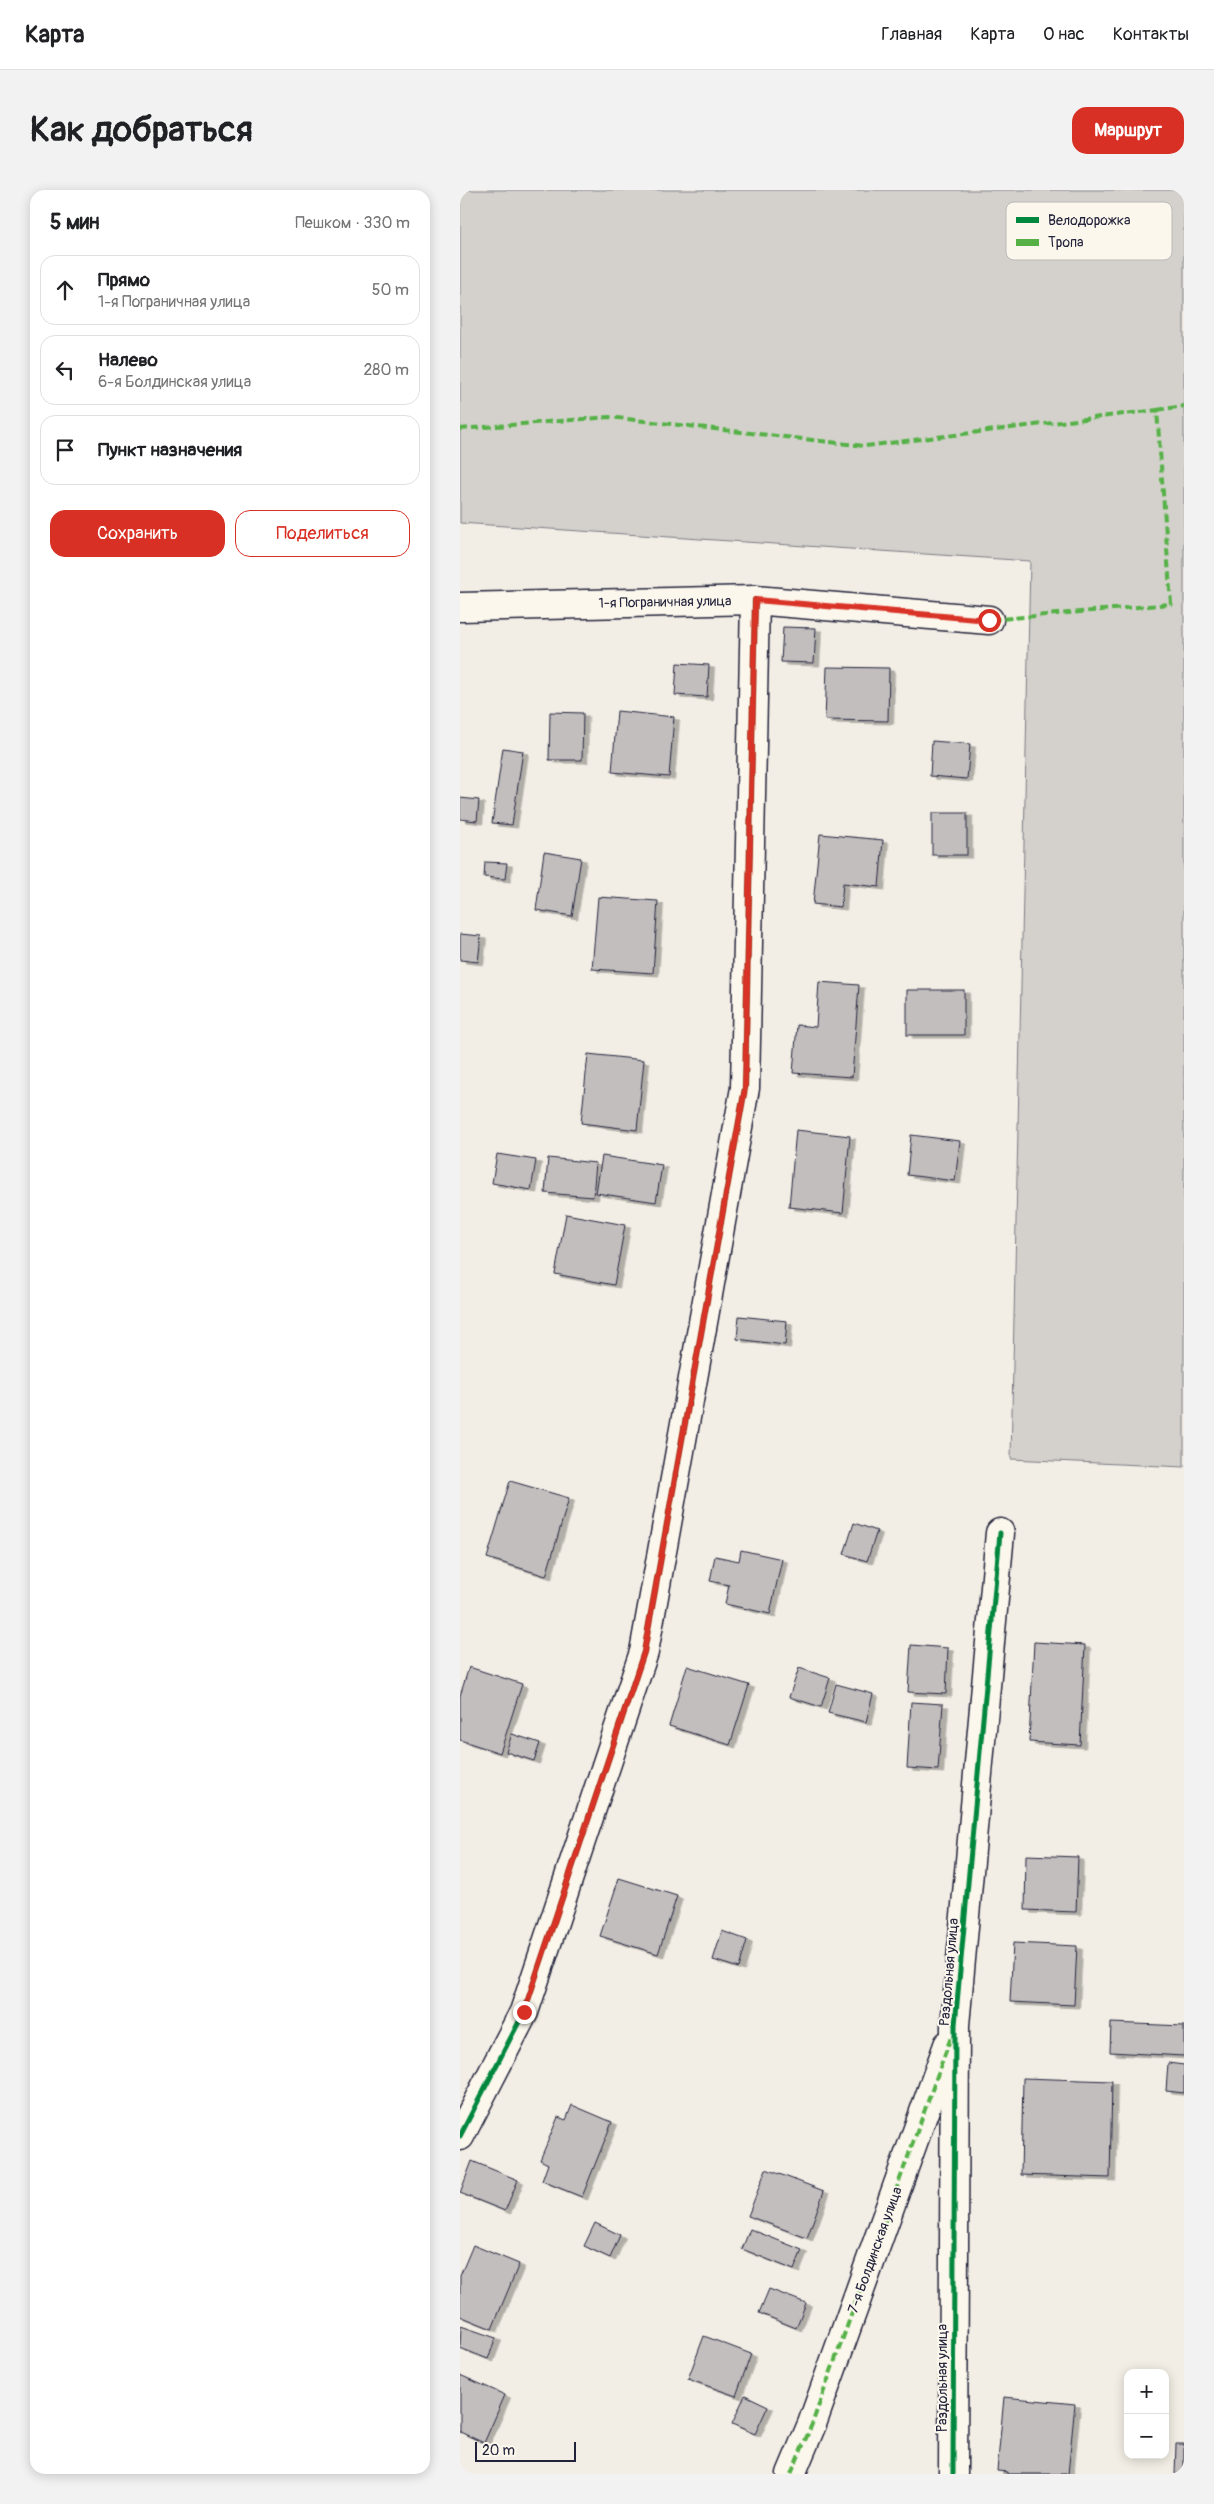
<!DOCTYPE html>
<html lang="ru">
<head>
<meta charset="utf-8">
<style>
	body { margin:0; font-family:Pangolin,sans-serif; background:#f2f2f2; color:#202124 }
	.controls { position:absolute; right:15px; bottom:15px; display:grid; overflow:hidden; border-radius:10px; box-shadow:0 2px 12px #0003 }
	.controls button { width:45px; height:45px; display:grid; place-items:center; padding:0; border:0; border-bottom:1px solid #e0e0e0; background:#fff; color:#202124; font:25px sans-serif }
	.scale { position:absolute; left:15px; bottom:12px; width:101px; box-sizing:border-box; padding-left:5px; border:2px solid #22223b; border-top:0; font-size:14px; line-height:18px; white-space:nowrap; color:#22223b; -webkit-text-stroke:4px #fbf7ec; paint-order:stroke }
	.stop { position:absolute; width:15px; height:15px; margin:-11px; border:4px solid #d93025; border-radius:50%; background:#fff }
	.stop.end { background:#d93025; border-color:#fff; box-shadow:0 1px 5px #0008 }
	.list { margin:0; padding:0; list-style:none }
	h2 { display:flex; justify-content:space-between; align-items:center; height:65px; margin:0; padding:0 20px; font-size:21px }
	h2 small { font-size:16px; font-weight:400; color:#757577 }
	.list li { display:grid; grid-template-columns:32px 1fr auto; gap:15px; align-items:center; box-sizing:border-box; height:70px; margin:0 10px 10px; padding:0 10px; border:1px solid #e0e0e0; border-radius:15px }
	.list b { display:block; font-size:19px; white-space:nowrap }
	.list p { margin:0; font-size:16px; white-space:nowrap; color:#757577 }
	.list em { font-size:16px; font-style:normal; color:#757577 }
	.actions { display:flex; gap:10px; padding:15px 20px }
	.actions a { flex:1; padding:11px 0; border:1px solid #d93025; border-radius:15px; text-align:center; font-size:18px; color:#d93025 }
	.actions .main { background:#d93025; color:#fff }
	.icon { flex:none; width:28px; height:28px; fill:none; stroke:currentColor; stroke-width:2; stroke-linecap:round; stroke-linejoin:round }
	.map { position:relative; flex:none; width:724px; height:2284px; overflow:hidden; border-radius:15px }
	header { display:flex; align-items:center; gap:30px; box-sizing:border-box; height:70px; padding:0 25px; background:#fff; border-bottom:1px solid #e0e0e0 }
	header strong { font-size:24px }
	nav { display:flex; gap:28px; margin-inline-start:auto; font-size:18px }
	.intro { display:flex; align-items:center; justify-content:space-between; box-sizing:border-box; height:120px; padding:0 30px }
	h1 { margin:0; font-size:35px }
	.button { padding:12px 22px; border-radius:15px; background:#d93025; color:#fff; font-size:18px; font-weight:700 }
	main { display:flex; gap:30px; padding:0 30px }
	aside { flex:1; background:#fff; border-radius:15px; box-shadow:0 2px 12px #0003 }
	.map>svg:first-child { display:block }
	.green { fill:#d4d1cc; stroke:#7b7a84 }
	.building { fill:#c2bebe; stroke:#22223b; filter:url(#shadow) }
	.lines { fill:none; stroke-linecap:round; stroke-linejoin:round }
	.minor-casing { stroke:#22223b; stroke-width:31 }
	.minor { stroke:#fbf7ec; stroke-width:28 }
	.quiet { stroke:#55b146; stroke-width:4; stroke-dasharray:8 4; stroke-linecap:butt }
	.cycleway-casing { stroke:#fbf7ec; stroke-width:8 }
	.cycleway { stroke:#00873e; stroke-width:5 }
	.route { stroke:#d93025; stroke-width:6 }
	.labels { text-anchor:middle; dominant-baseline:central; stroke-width:4; stroke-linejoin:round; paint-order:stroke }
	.street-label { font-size:14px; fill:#22223b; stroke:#fbf7ec }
	.key { fill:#fbf7ec; stroke:#bab7b7; stroke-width:1 }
	.key-label { font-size:14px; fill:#22223b }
</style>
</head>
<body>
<header>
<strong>Карта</strong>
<nav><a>Главная</a><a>Карта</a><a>О нас</a><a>Контакты</a></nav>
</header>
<div class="intro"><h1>Как добраться</h1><a class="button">Маршрут</a></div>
<main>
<aside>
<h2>5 мин<small>Пешком · 330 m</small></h2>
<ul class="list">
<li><svg class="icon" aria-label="ahead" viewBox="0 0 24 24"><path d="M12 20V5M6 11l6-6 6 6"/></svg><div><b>Прямо</b><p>1-я Пограничная улица</p></div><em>50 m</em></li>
<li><svg class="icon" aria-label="left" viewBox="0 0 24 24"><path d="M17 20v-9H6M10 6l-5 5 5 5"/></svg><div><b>Налево</b><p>6-я Болдинская улица</p></div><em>280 m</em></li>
<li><svg class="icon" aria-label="arrive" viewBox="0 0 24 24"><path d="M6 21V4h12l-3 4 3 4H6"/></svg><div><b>Пункт назначения</b></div></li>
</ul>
<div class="actions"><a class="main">Сохранить</a><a>Поделиться</a></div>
</aside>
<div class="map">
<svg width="724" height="2284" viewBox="0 0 724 2284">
	<defs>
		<filter id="shadow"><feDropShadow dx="5.5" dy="3" stdDeviation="0" flood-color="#0004"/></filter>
	</defs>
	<rect width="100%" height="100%" fill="#f2eee5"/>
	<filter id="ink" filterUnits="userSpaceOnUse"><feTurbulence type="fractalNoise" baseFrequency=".02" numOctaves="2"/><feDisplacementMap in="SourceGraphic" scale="10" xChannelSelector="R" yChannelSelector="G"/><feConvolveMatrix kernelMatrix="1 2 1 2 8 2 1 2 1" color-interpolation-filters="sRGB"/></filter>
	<g filter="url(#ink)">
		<polygon class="green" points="0,0 724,0 724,1277 551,1269 570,371 0,333"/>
		<g class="building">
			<polygon points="323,437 356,438 354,473 321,472"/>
			<polygon points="217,473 249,475 247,507 215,505"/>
			<polygon points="367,477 429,478 428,531 365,530"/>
			<polygon points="157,521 214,527 209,587 152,582"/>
			<polygon points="90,522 123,523 122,570 89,570"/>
			<polygon points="472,551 510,554 507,589 470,586"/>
			<polygon points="43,558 63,561 52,635 32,633"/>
			<polygon points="0,608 19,610 17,631 0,629"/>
			<rect x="472" y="623" width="35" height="42"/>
			<polygon points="360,644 423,650 419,697 383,693 381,717 353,714"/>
			<polygon points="84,662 121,668 112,726 76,720"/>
			<polygon points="25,672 47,673 45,689 24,687"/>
			<polygon points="138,707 198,711 193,783 132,779"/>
			<polygon points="0,744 21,746 18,772 0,770"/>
			<polygon points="359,792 399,795 392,887 333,883 337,835 356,837"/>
			<rect x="447" y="800" width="57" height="45"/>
			<polygon points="128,864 184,870 177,940 121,933"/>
			<polygon points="336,940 390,946 383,1023 329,1017"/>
			<polygon points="451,945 500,951 495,991 447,985"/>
			<polygon points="37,964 76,970 71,1000 32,993"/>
			<polygon points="142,966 202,975 196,1012 136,1003"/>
			<polygon points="88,968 136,973 133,1007 85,1003"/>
			<polygon points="106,1024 165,1035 154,1095 95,1084"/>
			<polygon points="279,1126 327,1131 325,1155 277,1149"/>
			<polygon points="50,1291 109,1308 86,1386 27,1368"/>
			<polygon points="394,1333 417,1341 407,1371 384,1364"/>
			<polygon points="281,1360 322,1369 310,1424 265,1414 269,1395 250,1391 255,1366 279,1371"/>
			<polygon points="574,1452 625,1455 620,1555 569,1552"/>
			<polygon points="451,1455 488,1458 486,1504 448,1502"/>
			<polygon points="227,1476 289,1495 270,1555 209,1536"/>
			<polygon points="9,1477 62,1494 40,1563 0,1550 0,1506"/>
			<polygon points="339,1478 370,1488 361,1517 329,1507"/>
			<polygon points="376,1494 413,1504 406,1532 368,1523"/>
			<polygon points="451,1512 483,1514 478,1580 447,1578"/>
			<polygon points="52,1544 80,1553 74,1571 46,1562"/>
			<polygon points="566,1665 618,1667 616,1722 565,1720"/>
			<polygon points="159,1688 217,1706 198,1764 140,1746"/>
			<polygon points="262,1741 287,1750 279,1778 253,1770"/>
			<polygon points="553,1753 617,1756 614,1815 550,1812"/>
			<polygon points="651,1833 724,1836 724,1866 650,1862"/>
			<polygon points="708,1873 724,1875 724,1903 706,1901"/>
			<polygon points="563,1888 652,1891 650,1988 561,1985"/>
			<polygon points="112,1915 152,1932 122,2007 82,1991 88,1974 80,1970 98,1927 106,1930"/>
			<polygon points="12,1971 58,1990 45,2021 0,2003"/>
			<polygon points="306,1979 364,2001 347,2048 288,2026"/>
			<polygon points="135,2033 160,2045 150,2068 124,2056"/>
			<polygon points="290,2039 342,2060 334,2080 282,2059"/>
			<polygon points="13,2055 59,2074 32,2139 0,2126 0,2086"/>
			<polygon points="309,2099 346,2113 336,2138 299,2123"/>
			<polygon points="1,2136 36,2148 28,2169 0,2158"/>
			<polygon points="244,2146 291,2164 276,2206 228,2189"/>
			<polygon points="0,2185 45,2205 24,2253 0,2242"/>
			<polygon points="285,2205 308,2216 295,2244 272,2234"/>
			<polygon points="544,2207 615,2214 608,2284 547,2284 547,2282 537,2281"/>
			<polygon points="716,2254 724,2254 724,2284 715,2284"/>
		</g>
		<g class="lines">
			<g class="minor-casing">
				<g id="minor">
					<polyline points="0,417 295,410 529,430"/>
					<polyline points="0,1946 64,1822 184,1462 285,898 295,410"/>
					<polyline points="331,2284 352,2234 488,1855"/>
					<polyline points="493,2284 495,1835 540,1343"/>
				</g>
			</g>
			<use href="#minor" class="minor"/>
			<g class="quiet">
				<polyline points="697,220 724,216"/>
				<polyline points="0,239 149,227 405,256 697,220 711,414 529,430"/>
				<polyline points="331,2284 352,2234 491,1847"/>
			</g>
			<g class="cycleway-casing">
				<g id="cycleway">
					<polyline points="0,1946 64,1822 184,1462 285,898 295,410"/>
					<polyline points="493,2284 495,1835 540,1343"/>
				</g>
			</g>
			<use href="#cycleway" class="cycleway"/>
		</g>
	</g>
	<g class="lines" filter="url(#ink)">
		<polyline class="route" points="64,1822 184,1462 285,898 295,410 529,430"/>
	</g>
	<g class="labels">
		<g class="street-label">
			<text transform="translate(205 412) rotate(-1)">1-я Пограничная улица</text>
			<text transform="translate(489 1782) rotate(-85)">Раздольная улица</text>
			<text transform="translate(415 2060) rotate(-70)">7-я Болдинская улица</text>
			<text transform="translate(482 2188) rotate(-90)">Раздольная улица</text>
		</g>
	</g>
	<rect x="546" y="12" width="166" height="58" rx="8" class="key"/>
	<rect x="556" y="27" width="23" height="6" fill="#00873e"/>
	<rect x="556" y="49" width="23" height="7" fill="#55b146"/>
	<g class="key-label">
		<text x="588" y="35">Велодорожка</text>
		<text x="588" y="57">Тропа</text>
	</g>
</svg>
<div class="controls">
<button>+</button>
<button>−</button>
</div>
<div class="scale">20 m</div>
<div class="stop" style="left:529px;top:430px"></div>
<div class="stop end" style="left:64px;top:1822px"></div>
</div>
</main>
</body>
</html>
